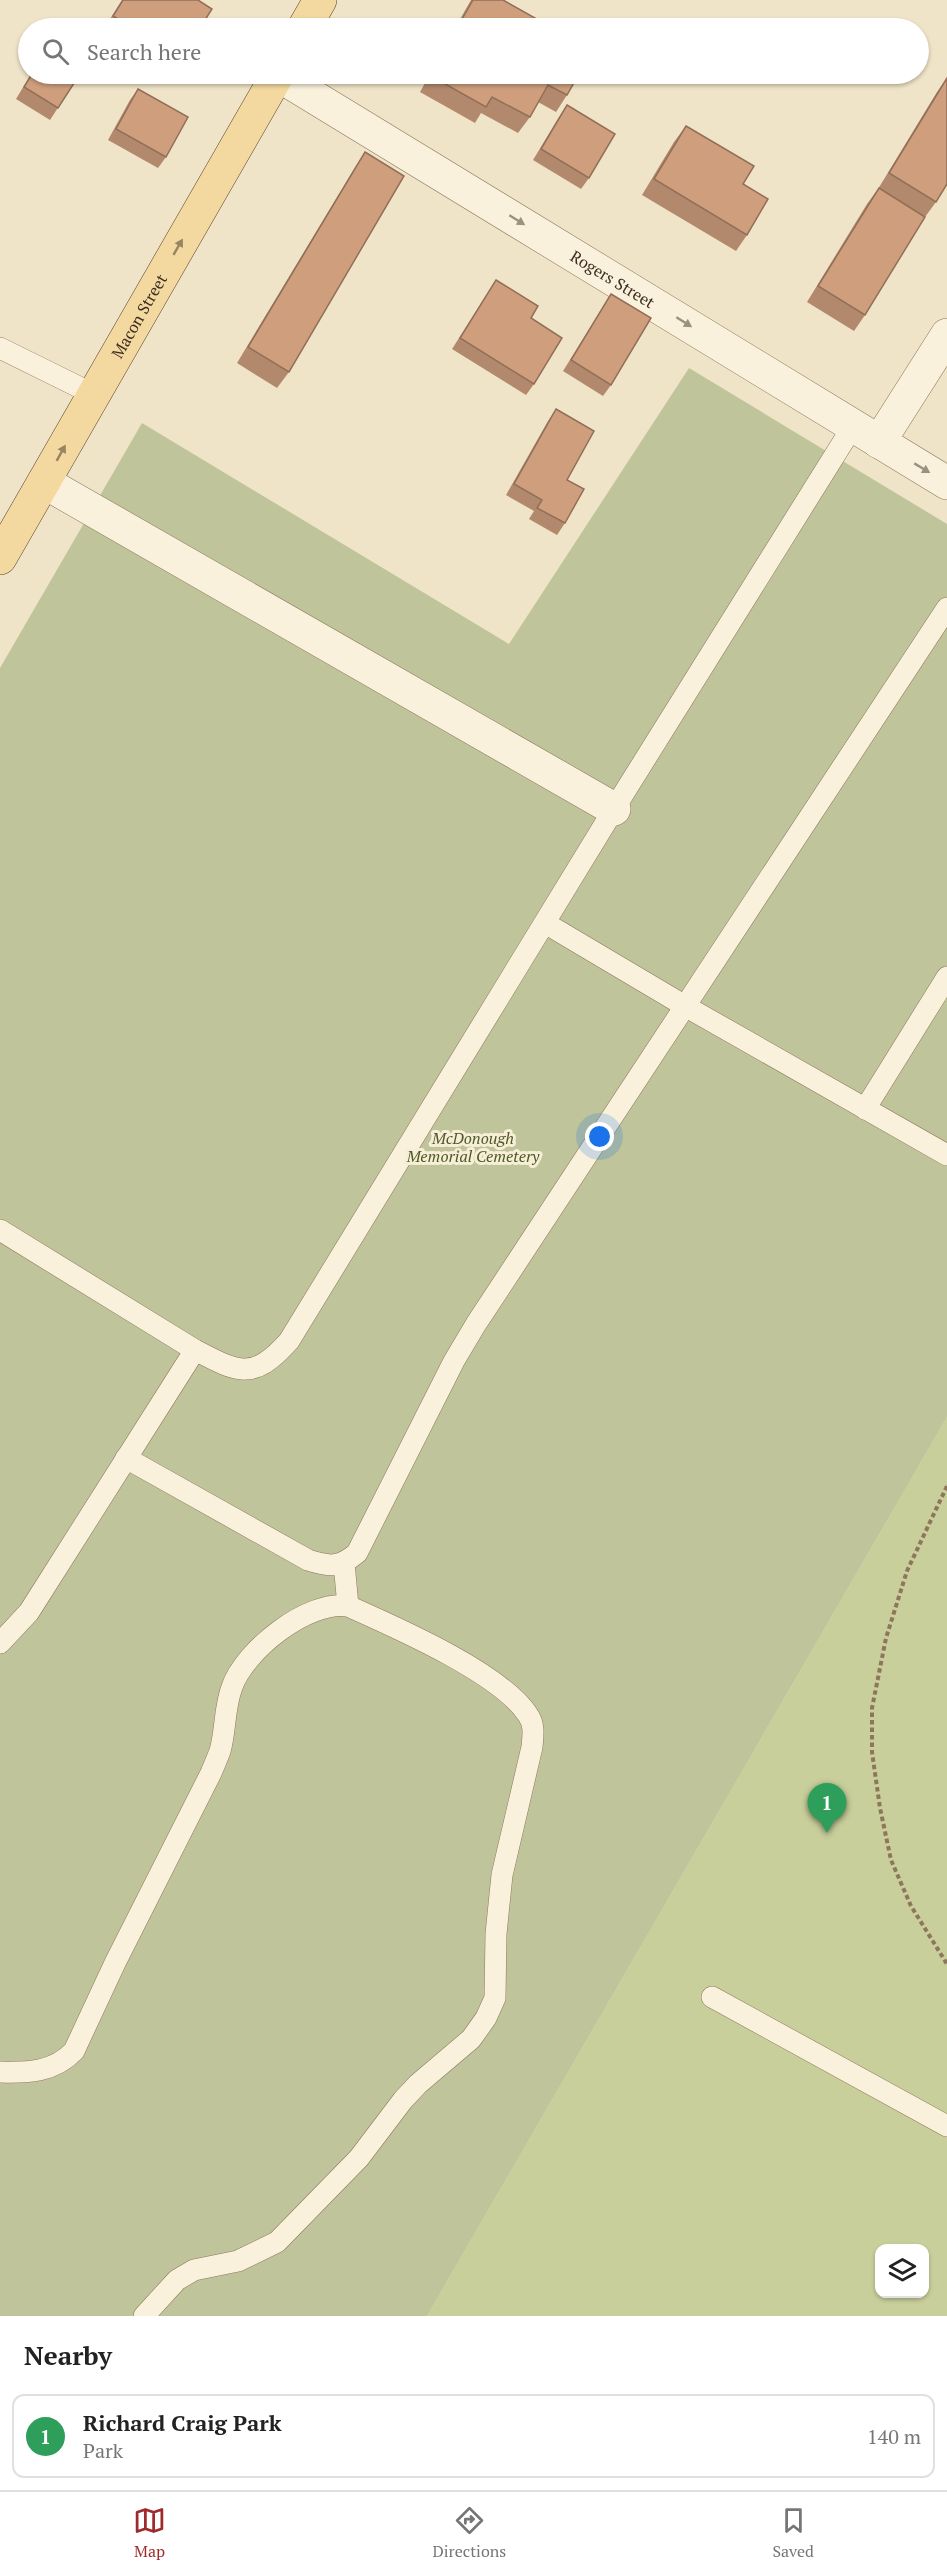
<!DOCTYPE html>
<html lang="en">
<head>
<meta charset="utf-8">
<style>
	body { margin:0; font-family:"PT Serif",serif; background:#f6f6f6; color:#222 }
	.controls { position:absolute; right:18px; bottom:18px; display:grid; overflow:hidden; border-radius:12px; box-shadow:0 2px 4px #0004 }
	.controls button { width:54px; height:54px; display:grid; place-items:center; padding:0; border:0; border-bottom:2px solid #e0e0e0; background:#fff; color:#222; font:30px sans-serif }
	.you { position:absolute; left:600px; top:1137px; width:21px; height:21px; margin:-15px; border:4px solid #fff; border-radius:50%; background:#1a73e8; box-shadow:0 0 0 9px #1a73e833 }
	.badge { display:grid; place-items:center; width:39px; height:39px; border-radius:50%; background:#9e2a2b; color:#fff; font-size:20px; font-weight:700 }
	.pin { position:absolute; translate:-50% -50px; filter:drop-shadow(0 2px 3px #0008) }
	.pin::after { content:''; position:absolute; top:32px; width:21px; height:18px; background:inherit; clip-path:polygon(0 0,100% 0,50% 100%) }
	.list { margin:0; padding:0; list-style:none }
	h2 { display:flex; justify-content:space-between; align-items:center; height:78px; margin:0; padding:0 24px; font-size:26px }
	h2 small { font-size:20px; font-weight:400; color:#767676 }
	.list li { display:grid; grid-template-columns:39px 1fr auto; gap:18px; align-items:center; box-sizing:border-box; height:84px; margin:0 12px 12px; padding:0 12px; border:2px solid #e0e0e0; border-radius:12px }
	.list b { display:block; font-size:22px; white-space:nowrap }
	.list p { margin:0; font-size:20px; white-space:nowrap; color:#767676 }
	.list em { font-size:20px; font-style:normal; color:#767676 }
	.icon { flex:none; width:33px; height:33px; fill:none; stroke:currentColor; stroke-width:2; stroke-linecap:round; stroke-linejoin:round }
	.map { position:relative; flex:none; width:947px; height:2316px; overflow:hidden }
	.search { position:absolute; background:#fff; box-shadow:0 2px 4px #0004; left:18px; right:18px; top:18px; height:66px; display:flex; align-items:center; gap:15px; box-sizing:border-box; padding:0 21px; border-radius:33px; color:#767676; font-size:22px }
	.sheet { height:174px; background:#fff }
	nav { display:flex; justify-content:space-around; align-items:center; box-sizing:border-box; height:84px; border-top:2px solid #e0e0e0; background:#fff; font-size:16px; color:#767676 }
	nav a { display:grid; justify-items:center; gap:3px }
	nav .on { color:#9e2a2b }
	.map>svg:first-child { display:block }
	.green { fill:#c9cf9b; fill-rule:evenodd }
	.cemetery { fill:#bfc49a }
	.lines { fill:none; stroke-linecap:round; stroke-linejoin:round }
	.service-casing { stroke:#8d765c; stroke-width:22 }
	.minor-casing { stroke:#8d765c; stroke-width:34 }
	.primary-casing { stroke:#5b4430; stroke-width:34 }
	.path { stroke:#8d765c; stroke-width:4; stroke-dasharray:4.5 3; stroke-linecap:butt }
	.service { stroke:#faf1dc; stroke-width:21 }
	.minor { stroke:#faf1dc; stroke-width:33 }
	.primary { stroke:#f3d9a0; stroke-width:33 }
	.wall { fill:#b2896c }
	.building { fill:#cf9f7d; stroke:#916f58; stroke-width:1.5 }
	.oneway { fill:#9c907e }
	.oneway2 { fill:#988460 }
	.labels { text-anchor:middle; dominant-baseline:central; stroke-width:6; stroke-linejoin:round; paint-order:stroke }
	.street-label { font-size:16px; fill:#3d2e20; stroke:#f7eed8 }
	.park-label { font-size:16px; font-style:italic; fill:#4d5a26; stroke:#f7eed8 }
</style>
</head>
<body>
<div class="map">
<svg width="947" height="2316" viewBox="0 0 947 2316">
	<rect width="100%" height="100%" fill="#f0e4c8"/>
	<path class="green" d="M947 1417V2316H427ZM880 2248H924V2294H880Z"/>
	<polygon class="cemetery" points="689,368 947,524 947,1417 427,2316 0,2316 0,668 142,423 509,644"/>
	<g class="lines">
		<g class="service-casing">
			<g id="service">
				<polyline points="0,348 93,394"/>
				<polyline points="545,923 685,1006 947,1155"/>
				<polyline points="865,1109 947,977"/>
				<path d="M0 1230 195 1350C239 1373 253 1381 289 1341L614 809 853 426"/>
				<path d="M126 1458 308 1560C330 1567 339 1568 357 1553L454 1361 476 1324 947 608"/>
				<polyline points="344,1563 348,1606"/>
				<polyline points="0,1643 29,1612 195,1350"/>
				<polyline points="712,1997 947,2126"/>
				<path d="M0 2072C28 2073 54 2072 74 2051L115 1963 211 1773C214 1766 217 1759 220 1751 226 1730 224 1708 232 1687 245 1650 308 1600 348 1606 395 1627 501 1673 528 1715 535 1725 533 1735 532 1747L502 1875 496 1934 495 1998 486 2018 471 2039 418 2084 403 2100 359 2158 277 2242 238 2261 194 2270 177 2280 144 2316"/>
			</g>
		</g>
		<g class="minor-casing">
			<g id="minor">
				<path id="s1" d="M278 75 947 483"/>
				<polyline points="879,442 947,335"/>
				<polyline points="44,482 614,809"/>
			</g>
		</g>
		<g class="primary-casing">
			<g id="primary">
				<polyline points="304,28 320,0"/>
				<path id="s2" d="M0 558 278 74"/>
			</g>
		</g>
		<polyline class="path" points="947,1486 907,1571 886,1638 872,1708 872,1752 880,1808 891,1860 911,1906 947,1964"/>
		<use href="#service" class="service"/>
		<use href="#minor" class="minor"/>
		<use href="#primary" class="primary"/>
	</g>
	<g class="wall">
		<polygon points="122,0 198,0 200,28 107,28 105,27"/>
		<polygon points="471,0 503,0 529,28 455,28"/>
		<polygon points="31,74 80,74 50,120 16,99"/>
		<polygon points="430,74 579,74 567,95 556,112 538,102 530,117 518,133 481,113 475,123 420,92"/>
		<polygon points="947,78 936,202 925,217 865,315 854,331 807,302 867,204 878,189 937,92"/>
		<polygon points="138,89 166,157 158,168 108,140 130,100"/>
		<polygon points="567,105 589,178 581,189 533,160 559,117"/>
		<polygon points="686,126 743,184 747,235 736,251 642,195 674,142"/>
		<polygon points="365,152 289,372 277,388 237,363 354,169"/>
		<polygon points="496,280 531,318 534,384 526,395 452,349"/>
		<polygon points="611,294 611,385 603,396 563,371"/>
		<polygon points="556,409 567,480 565,523 557,535 529,519 534,511 506,495 548,421"/>
	</g>
	<g class="building">
		<polygon points="123,0 198,0 212,9 200,28 133,28 113,16"/>
		<polygon points="473,0 503,0 535,18 529,28 457,28"/>
		<polygon points="32,74 80,74 58,108 24,87"/>
		<polygon points="432,74 579,74 567,95 548,85 530,117 492,97 486,107 431,76"/>
		<polygon points="947,78 947,184 936,202 889,173"/>
		<polygon points="138,89 188,117 166,157 116,129"/>
		<polygon points="567,105 615,134 589,178 541,149"/>
		<polygon points="686,126 754,166 743,184 768,199 747,235 654,179"/>
		<polygon points="365,152 404,176 289,372 248,347"/>
		<polygon points="879,188 925,217 865,315 818,286"/>
		<polygon points="496,280 538,306 531,318 562,338 534,384 460,338"/>
		<polygon points="611,294 651,318 611,385 571,360"/>
		<polygon points="556,409 594,431 567,480 584,489 565,523 537,508 542,500 514,484"/>
	</g>
	<defs><path id="oneway-solid" d="M-6-.8H1V-3.2L6.5 0L1 3.2V.8H-6Z" transform="scale(1.5)"/></defs>
	<g class="oneway">
		<use href="#oneway-solid" transform="translate(517 220) rotate(32)"/>
		<use href="#oneway-solid" transform="translate(684 322) rotate(32)"/>
		<use href="#oneway-solid" transform="translate(922 468) rotate(31)"/>
	</g>
	<g class="oneway2">
		<use href="#oneway-solid" transform="translate(178 247) rotate(-60)"/>
		<use href="#oneway-solid" transform="translate(61 453) rotate(-61)"/>
	</g>
	<g class="labels">
		<g class="street-label">
			<text stroke="none"><textPath href="#s1" startOffset="392">Rogers Street</textPath></text>
			<text stroke="none"><textPath href="#s2" startOffset="279">Macon Street</textPath></text>
		</g>
		<g class="park-label">
			<text x="473" y="1138">McDonough<tspan x="473" dy="18">Memorial Cemetery</tspan></text>
		</g>
	</g>
</svg>
<div class="controls">
<button><svg class="icon" aria-label="layers" viewBox="0 0 24 24"><path d="M12 4l9 5-9 5-9-5zM3 14l9 5 9-5"/></svg></button>
</div>
<div class="you"></div>
<div class="pin badge" style="left:827px;top:1833px;background:#2e9e5b">1</div>
<div class="search"><svg class="icon" aria-label="search" viewBox="0 0 24 24"><circle cx="10" cy="10" r="6"/><path d="M15 15l6 6"/></svg>Search here</div>
</div>
<section class="sheet">
<h2>Nearby<small></small></h2>
<ul class="list">
<li><span class="badge" style="background:#2e9e5b">1</span><div><b>Richard Craig Park</b><p>Park</p></div><em>140 m</em></li>
</ul>
</section>
<nav>
<a class="on"><svg class="icon" aria-label="map" viewBox="0 0 24 24"><path d="M3 6l6-2 6 2 6-2v14l-6 2-6-2-6 2zM9 4v14M15 6v14"/></svg>Map</a>
<a><svg class="icon" aria-label="directions" viewBox="0 0 24 24"><path d="M12 3l9 9-9 9-9-9zM9 14v-3h6M13 9l2 2-2 2"/></svg>Directions</a>
<a><svg class="icon" aria-label="saved" viewBox="0 0 24 24"><path d="M7 4h10v16l-5-4-5 4z"/></svg>Saved</a>
</nav>
</body>
</html>
